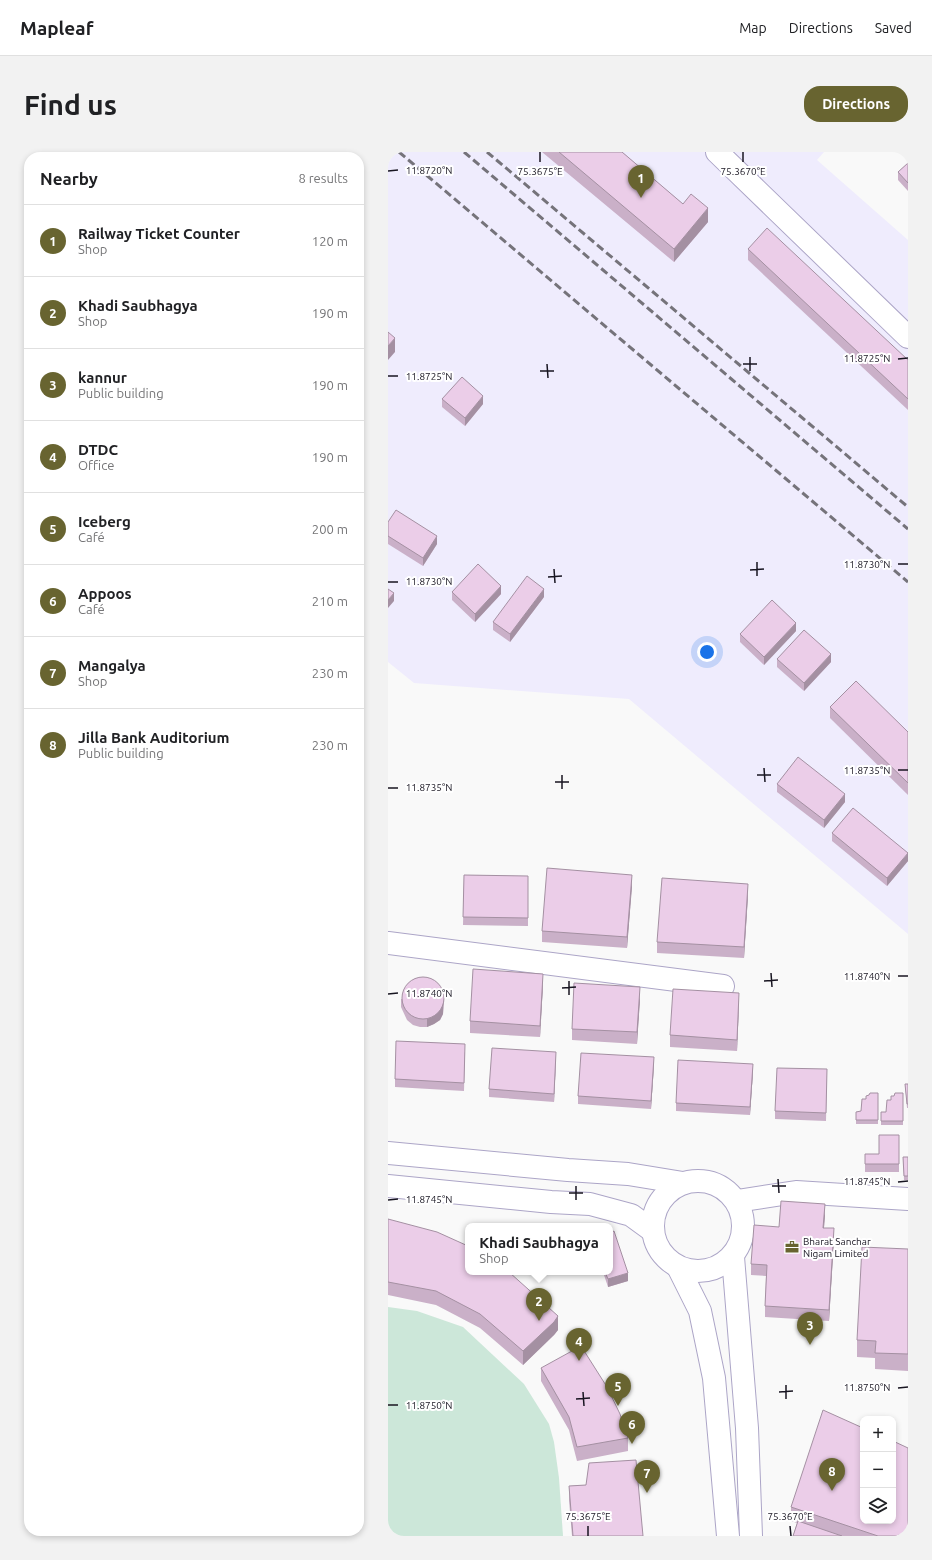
<!DOCTYPE html>
<html lang="en">
<head>
<meta charset="utf-8">
<style>
	body { margin:0; font-family:Ubuntu,sans-serif; background:#f2f2f2; color:#202124 }
	.controls { position:absolute; right:12px; bottom:12px; display:grid; overflow:hidden; border-radius:8px; box-shadow:0 2px 6px #0003 }
	.controls button { width:36px; height:36px; display:grid; place-items:center; padding:0; border:0; border-bottom:1px solid #e0e0e0; background:#fff; color:#202124; font:20px sans-serif }
	.you { position:absolute; left:319px; top:500px; width:14px; height:14px; margin:-10px; border:3px solid #fff; border-radius:50%; background:#1a73e8; box-shadow:0 0 0 6px #1a73e833 }
	.badge { display:grid; place-items:center; width:26px; height:26px; border-radius:50%; background:#686430; color:#fff; font-size:13px; font-weight:700 }
	.pin { position:absolute; translate:-50% -33px; filter:drop-shadow(0 1px 2px #0008) }
	.pin::after { content:''; position:absolute; top:21px; width:14px; height:12px; background:inherit; clip-path:polygon(0 0,100% 0,50% 100%) }
	.popup { position:absolute; left:77px; top:1071px; width:148px; height:52px; box-sizing:border-box; display:grid; place-content:center; border-radius:8px; background:#fff; filter:drop-shadow(0 1px 3px #0005); font-size:13px; white-space:nowrap; color:#757577 }
	.popup b { font-size:15px; color:#202124 }
	.popup::after { content:''; position:absolute; left:50%; top:100%; margin-left:-8px; border:8px solid transparent; border-top-color:#fff }
	.list { margin:0; padding:0; list-style:none }
	h2 { display:flex; justify-content:space-between; align-items:center; height:52px; margin:0; padding:0 16px; font-size:17px }
	h2 small { font-size:13px; font-weight:400; color:#757577 }
	.list li { display:grid; grid-template-columns:26px 1fr auto; gap:12px; align-items:center; box-sizing:border-box; height:72px; padding:0 16px; border-top:1px solid #e0e0e0 }
	.list b { display:block; font-size:15px; white-space:nowrap }
	.list p { margin:0; font-size:13px; white-space:nowrap; color:#757577 }
	.list em { font-size:13px; font-style:normal; color:#757577 }
	.icon { flex:none; width:22px; height:22px; fill:none; stroke:currentColor; stroke-width:2; stroke-linecap:round; stroke-linejoin:round }
	.map { position:relative; flex:none; width:520px; height:1384px; overflow:hidden; border-radius:16px }
	header { display:flex; align-items:center; gap:24px; box-sizing:border-box; height:56px; padding:0 20px; background:#fff; border-bottom:1px solid #e0e0e0 }
	header strong { font-size:19px }
	nav { display:flex; gap:22px; margin-inline-start:auto; font-size:14px }
	.intro { display:flex; align-items:center; justify-content:space-between; box-sizing:border-box; height:96px; padding:0 24px }
	h1 { margin:0; font-size:28px }
	.button { padding:10px 18px; border-radius:16px; background:#686430; color:#fff; font-size:14px; font-weight:700 }
	main { display:flex; gap:24px; padding:0 24px }
	aside { flex:1; background:#fff; border-radius:16px; box-shadow:0 2px 6px #0003 }
	.map>svg:first-child { display:block }
	.built { fill:#efecfd }
	.green { fill:#cce7d9 }
	.lines { fill:none; stroke-linecap:round; stroke-linejoin:round }
	.minor-casing { stroke:#aca5c7; stroke-width:24 }
	.minor { stroke:#fff; stroke-width:22 }
	.rail { stroke:#75737a; stroke-width:3; stroke-dasharray:8 4; stroke-linecap:butt }
	.wall { fill:#cab0c8 }
	.shaded-wall { fill:#a490a2 }
	.building { fill:#ebcde8; stroke:#a490a2 }
	.ticks { fill:none; stroke:#181521; stroke-width:1.5 }
	.labels { text-anchor:middle; dominant-baseline:central; stroke-width:4; stroke-linejoin:round; paint-order:stroke }
	.poi-label { font-size:10px; fill:#181521; stroke:#fff; text-anchor:start }
	.ticks-label { font-size:10px; text-anchor:middle; fill:#181521; stroke:#fff; stroke-width:4; stroke-linejoin:round; paint-order:stroke }
</style>
</head>
<body>
<header>
<strong>Mapleaf</strong>
<nav><a>Map</a><a>Directions</a><a>Saved</a></nav>
</header>
<div class="intro"><h1>Find us</h1><a class="button">Directions</a></div>
<main>
<aside>
<h2>Nearby<small>8 results</small></h2>
<ul class="list">
<li><span class="badge">1</span><div><b>Railway Ticket Counter</b><p>Shop</p></div><em>120 m</em></li>
<li><span class="badge">2</span><div><b>Khadi Saubhagya</b><p>Shop</p></div><em>190 m</em></li>
<li><span class="badge">3</span><div><b>kannur</b><p>Public building</p></div><em>190 m</em></li>
<li><span class="badge">4</span><div><b>DTDC</b><p>Office</p></div><em>190 m</em></li>
<li><span class="badge">5</span><div><b>Iceberg</b><p>Café</p></div><em>200 m</em></li>
<li><span class="badge">6</span><div><b>Appoos</b><p>Café</p></div><em>210 m</em></li>
<li><span class="badge">7</span><div><b>Mangalya</b><p>Shop</p></div><em>230 m</em></li>
<li><span class="badge">8</span><div><b>Jilla Bank Auditorium</b><p>Public building</p></div><em>230 m</em></li>
</ul>
</aside>
<div class="map">
<svg width="520" height="1384" viewBox="0 0 520 1384">
	<rect width="100%" height="100%" fill="#f9f9f9"/>
	<polygon class="built" points="0,0 436,0 429,8 520,88 520,782 241,547 26,531 0,510"/>
	<polygon class="green" points="0,1155 29,1159 75,1175 136,1232 161,1272 166,1290 171,1326 175,1384 0,1384"/>
	<g class="lines">
		<g class="minor-casing">
			<g id="minor">
				<polyline points="329,0 520,185"/>
				<polyline points="0,791 335,834"/>
				<polyline points="0,1001 180,1018 240,1022 295,1031"/>
				<circle cx="310" cy="1074" r="45"/>
				<polyline points="0,1034 163,1050 202,1052 243,1063 265,1079"/>
				<polyline points="349,1049 408,1040 520,1047"/>
				<polyline points="345,1105 359,1276 363,1384"/>
				<polyline points="290,1115 312,1159 326,1226 340,1384"/>
			</g>
		</g>
		<use href="#minor" class="minor"/>
		<g class="rail">
			<polyline points="11,0 520,430"/>
			<polyline points="76,0 520,377"/>
			<polyline points="99,0 520,355"/>
		</g>
	</g>
	<g class="wall">
		<polygon points="154,0 234,0 295,52 320,70 286,110"/>
		<polygon points="520,11 520,39 510,28 510,20"/>
		<polygon points="360,97 520,208 520,258 360,108"/>
		<polygon points="54,247 95,252 77,274 54,255"/>
		<polygon points="0,370 49,392 35,414 0,392"/>
		<polygon points="64,440 113,442 87,470 64,448"/>
		<polygon points="156,445 122,490 105,478 105,470"/>
		<polygon points="408,479 376,513 352,490 352,482"/>
		<polygon points="389,507 443,510 416,539 389,515"/>
		<polygon points="442,555 520,580 520,643 442,566"/>
		<polygon points="389,632 457,650 436,676 389,640"/>
		<polygon points="444,681 520,709 499,734 444,689"/>
		<polygon points="76,723 140,724 140,774 75,773"/>
		<polygon points="244,734 239,796 154,790 154,779"/>
		<polygon points="360,743 356,806 269,801 269,790"/>
		<polygon points="155,833 152,885 82,881 82,869"/>
		<polygon points="13,847 56,849 55,862 52,868 46,872 39,875 32,875 25,873 19,868 13,855"/>
		<polygon points="252,847 249,892 184,888 184,877"/>
		<polygon points="351,852 349,899 282,895 282,883"/>
		<polygon points="77,900 76,939 7,935 7,927"/>
		<polygon points="168,908 166,950 101,945 101,937"/>
		<polygon points="266,913 263,957 190,952 190,944"/>
		<polygon points="439,917 438,969 387,967 387,959"/>
		<polygon points="365,920 362,963 288,959 288,951"/>
		<polygon points="517,932 520,932 520,956 519,956"/>
		<polygon points="490,941 490,972 468,972 468,960 473,959 478,947 481,943"/>
		<polygon points="515,941 515,973 493,973 493,960 498,960 503,948 506,944"/>
		<polygon points="511,983 511,1020 477,1020 477,1002 491,1002"/>
		<polygon points="515,1005 520,1005 520,1028 516,1028"/>
		<polygon points="437,1063 436,1076 446,1087 441,1169 377,1165 377,1154 378,1124 363,1123 363,1112 391,1075"/>
		<polygon points="0,1067 170,1178 166,1183 135,1213 92,1176 48,1153 0,1143"/>
		<polygon points="520,1097 520,1219 487,1217 487,1206 469,1205 469,1188"/>
		<polygon points="215,1120 222,1120 240,1129 220,1135"/>
		<polygon points="153,1216 240,1286 240,1299 189,1309 181,1278 153,1229"/>
		<polygon points="198,1333 255,1384 184,1384 181,1348 181,1334"/>
		<polygon points="403,1355 520,1384 405,1384 409,1371 403,1369"/>
	</g>
	<g class="shaded-wall">
		<polygon points="320,56 320,70 286,110 286,97"/>
		<polygon points="7,186 7,200 0,208 0,194"/>
		<polygon points="95,244 95,252 77,274 77,266"/>
		<polygon points="49,384 49,392 35,414 35,406"/>
		<polygon points="113,434 113,442 87,470 87,462"/>
		<polygon points="156,437 156,445 122,490 122,482"/>
		<polygon points="6,441 6,449 0,456 0,448"/>
		<polygon points="408,471 408,479 376,513 376,505"/>
		<polygon points="443,502 443,510 416,539 416,531"/>
		<polygon points="457,642 457,650 436,676 436,668"/>
		<polygon points="520,701 520,709 499,734 499,726"/>
		<polygon points="244,723 244,734 239,796 239,785"/>
		<polygon points="360,732 360,743 356,806 356,795"/>
		<polygon points="155,822 155,833 152,885 152,874"/>
		<polygon points="252,835 252,847 249,892 249,880"/>
		<polygon points="56,841 55,862 52,868 46,872 39,875 39,867"/>
		<polygon points="351,841 351,852 349,899 349,888"/>
		<polygon points="168,900 168,908 166,950 166,942"/>
		<polygon points="266,905 266,913 263,957 263,949"/>
		<polygon points="365,912 365,920 362,963 362,955"/>
		<polygon points="437,1052 437,1063 435,1087 435,1076"/>
		<polygon points="446,1076 446,1087 441,1169 441,1158"/>
		<polygon points="240,1121 240,1129 220,1135 220,1127"/>
		<polygon points="170,1164 170,1178 166,1183 135,1213 135,1199"/>
	</g>
	<g class="building">
		<polygon points="171,0 234,0 295,52 303,42 320,56 286,97"/>
		<polygon points="520,11 520,31 510,20"/>
		<polygon points="379,76 520,208 520,247 360,97"/>
		<polygon points="0,180 7,186 0,194"/>
		<polygon points="74,225 95,244 77,266 54,247"/>
		<polygon points="8,358 49,384 35,406 0,384 0,370"/>
		<polygon points="90,412 113,434 87,462 64,440"/>
		<polygon points="139,424 156,437 122,482 105,470"/>
		<polygon points="0,437 6,441 0,448"/>
		<polygon points="384,448 408,471 376,505 352,482"/>
		<polygon points="416,478 443,502 416,531 389,507"/>
		<polygon points="468,529 520,580 520,631 442,555"/>
		<polygon points="410,605 457,642 436,668 389,632"/>
		<polygon points="465,656 520,701 499,726 444,681"/>
		<polygon points="159,716 244,723 239,785 154,779"/>
		<polygon points="76,723 140,724 140,766 75,765"/>
		<polygon points="274,726 360,732 356,795 269,790"/>
		<polygon points="85,817 155,822 152,874 82,869"/>
		<circle cx="35" cy="846" r="21"/>
		<polygon points="186,831 252,835 249,880 184,877"/>
		<polygon points="285,837 351,841 349,888 282,883"/>
		<polygon points="8,889 77,892 76,931 7,927"/>
		<polygon points="104,896 168,900 166,942 101,937"/>
		<polygon points="193,901 266,905 263,949 190,944"/>
		<polygon points="290,908 365,912 362,955 288,951"/>
		<polygon points="389,916 439,917 438,961 387,959"/>
		<polygon points="517,932 520,932 520,952 519,952"/>
		<polygon points="482,941 490,941 490,968 468,968 468,960 473,959 474,947 478,947 478,944 481,943"/>
		<polygon points="507,941 515,941 515,969 493,969 493,960 498,960 499,948 503,948 503,944 506,944"/>
		<polygon points="491,983 511,983 511,1012 477,1012 477,1002 491,1002"/>
		<polygon points="515,1005 520,1005 520,1024 516,1024"/>
		<polygon points="393,1049 437,1052 435,1076 446,1076 441,1158 377,1154 379,1113 363,1112 366,1073 391,1075"/>
		<polygon points="0,1067 49,1080 80,1094 80,1120 121,1120 170,1164 166,1170 135,1199 92,1162 48,1139 0,1130"/>
		<polygon points="226,1079 240,1121 220,1127 217,1120 222,1120 222,1081"/>
		<polygon points="474,1095 520,1097 520,1202 487,1201 488,1189 469,1188"/>
		<polygon points="193,1194 219,1235 232,1262 240,1286 189,1295 181,1265 153,1216"/>
		<polygon points="435,1258 475,1276 475,1369 505,1369 505,1289 520,1296 520,1384 490,1384 403,1355"/>
		<polygon points="248,1308 255,1384 185,1384 181,1334 198,1333 201,1311"/>
		<polygon points="410,1369 454,1384 405,1384"/>
	</g>
	<path class="ticks" d="M152 0V10M355 0V10M0 19 10 18M362 205V219M510 207 520 206M159 212 160 226M355 212H369M152 219H166M0 224H10M369 410V424M510 412H520M166 417 167 431M362 418 376 417M160 425 174 424M0 430H10M376 616 377 630M510 618H520M174 623V637M369 623H383M167 630H181M0 636H10M383 821 384 835M510 824H520M181 829V843M376 829 390 828M174 836 188 835M0 842 10 841M390 1027 391 1041M510 1030 520 1029M188 1034V1048M384 1034H398M181 1041H195M0 1048 10 1047M398 1233V1247M510 1236 520 1235M195 1240 196 1254M391 1240 405 1239M188 1247 202 1246M0 1253H10M200 1374V1384M402 1374 403 1384"/>
	<defs>
		<g id="office-bare" transform="scale(1.08)"><path d="M-6-3h4V-5.5h4V-3h4V5H-6ZM-1-4.5V-3h2v-1.5ZM-6 0V1H6V0Z" fill="#686430" stroke="#fff" stroke-width="2.5" paint-order="stroke"/></g>
	</defs>
	<g fill-rule="evenodd">
		<use href="#office-bare" x="404" y="1095"/>
	</g>
	<g class="labels">
		<g class="poi-label">
			<text x="415" y="1089">Bharat Sanchar<tspan x="415" dy="12">Nigam Limited</tspan></text>
		</g>
	</g>
	<g class="ticks-label">
		<text x="41" y="22">11.8720°N</text>
		<text x="152" y="23">75.3675°E</text>
		<text x="355" y="23">75.3670°E</text>
		<text x="479" y="210">11.8725°N</text>
		<text x="41" y="228">11.8725°N</text>
		<text x="479" y="416">11.8730°N</text>
		<text x="41" y="433">11.8730°N</text>
		<text x="479" y="622">11.8735°N</text>
		<text x="41" y="639">11.8735°N</text>
		<text x="479" y="828">11.8740°N</text>
		<text x="41" y="845">11.8740°N</text>
		<text x="479" y="1033">11.8745°N</text>
		<text x="41" y="1051">11.8745°N</text>
		<text x="479" y="1239">11.8750°N</text>
		<text x="41" y="1257">11.8750°N</text>
		<text x="200" y="1368">75.3675°E</text>
		<text x="402" y="1368">75.3670°E</text>
	</g>
</svg>
<div class="controls">
<button>+</button>
<button>−</button>
<button><svg class="icon" aria-label="layers" viewBox="0 0 24 24"><path d="M12 4l9 5-9 5-9-5zM3 14l9 5 9-5"/></svg></button>
</div>
<div class="you"></div>
<div class="pin badge" style="left:253px;top:46px">1</div>
<div class="pin badge" style="left:151px;top:1169px">2</div>
<div class="popup"><b>Khadi Saubhagya</b>Shop</div>
<div class="pin badge" style="left:422px;top:1193px">3</div>
<div class="pin badge" style="left:191px;top:1209px">4</div>
<div class="pin badge" style="left:230px;top:1254px">5</div>
<div class="pin badge" style="left:244px;top:1292px">6</div>
<div class="pin badge" style="left:259px;top:1341px">7</div>
<div class="pin badge" style="left:444px;top:1339px">8</div>
</div>
</main>
</body>
</html>
